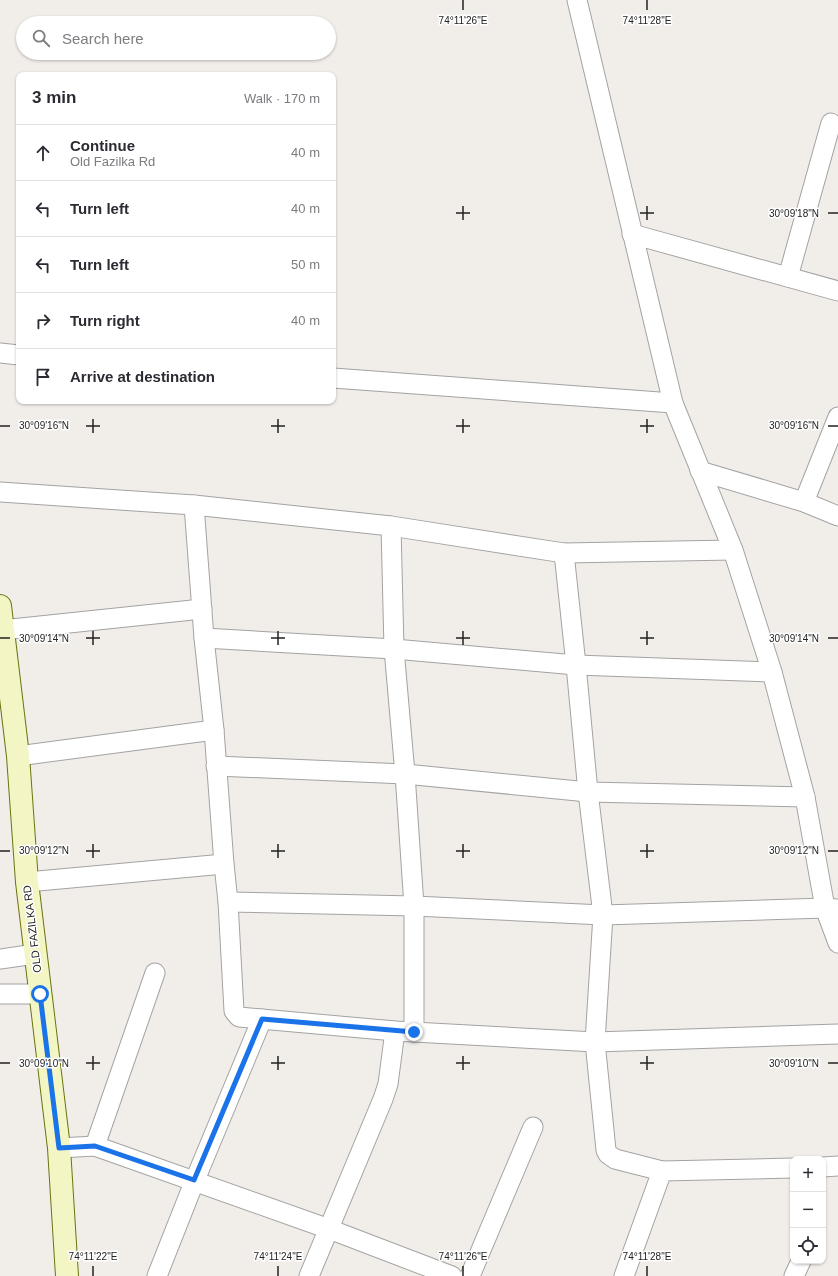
<!DOCTYPE html>
<html lang="en">
<head>
<meta charset="utf-8">
<style>
	body { margin:0; font-family:Helvetica,sans-serif; background:#f7f7f7; color:#2b2b33 }
	.controls { position:absolute; right:12px; bottom:12px; display:grid; overflow:hidden; border-radius:8px; box-shadow:0 1px 3px #0004 }
	.controls button { width:36px; height:36px; display:grid; place-items:center; padding:0; border:0; border-bottom:1px solid #e1e1e2; background:#fff; color:#2b2b33; font:20px sans-serif }
	.stop { position:absolute; width:12px; height:12px; margin:-9px; border:3px solid #1a73e8; border-radius:50%; background:#fff }
	.stop.end { background:#1a73e8; border-color:#fff; box-shadow:0 1px 4px #0008 }
	.list { margin:0; padding:0; list-style:none }
	h2 { display:flex; justify-content:space-between; align-items:center; height:52px; margin:0; padding:0 16px; font-size:17px }
	h2 small { font-size:13px; font-weight:400; color:#7c7c81 }
	.list li { display:grid; grid-template-columns:26px 1fr auto; gap:12px; align-items:center; box-sizing:border-box; height:56px; padding:0 16px; border-top:1px solid #e1e1e2 }
	.list b { display:block; font-size:15px; white-space:nowrap }
	.list p { margin:0; font-size:13px; white-space:nowrap; color:#7c7c81 }
	.list em { font-size:13px; font-style:normal; color:#7c7c81 }
	.icon { flex:none; width:22px; height:22px; fill:none; stroke:currentColor; stroke-width:2; stroke-linecap:round; stroke-linejoin:round }
	.map { position:relative; flex:none; width:838px; height:1276px; overflow:hidden }
	.search { position:absolute; background:#fff; box-shadow:0 1px 3px #0004; left:16px; top:16px; width:320px; height:44px; display:flex; align-items:center; gap:10px; box-sizing:border-box; padding:0 14px; border-radius:22px; color:#7c7c81; font-size:15px }
	.panel { position:absolute; background:#fff; box-shadow:0 1px 3px #0004; left:16px; top:72px; width:320px; height:332px; border-radius:8px }
	.map>svg:first-child { display:block }
	.lines { fill:none; stroke-linecap:round; stroke-linejoin:round }
	.street-casing { stroke:#a3a3a3; stroke-width:21 }
	.secondary-casing { stroke:#6a730f; stroke-width:24 }
	.street { stroke:#fff; stroke-width:19 }
	.secondary { stroke:#f3f5c4; stroke-width:22 }
	.route { stroke:#1a73e8; stroke-width:5 }
	.ticks { fill:none; stroke:#222; stroke-width:1.5 }
	.labels { text-anchor:middle; dominant-baseline:central; stroke-width:3; stroke-linejoin:round; paint-order:stroke }
	.street-label { font-size:11px; fill:#222; stroke:#fff }
	.ticks-label { font-size:10px; text-anchor:middle; fill:#222; stroke:#fff; stroke-width:3; stroke-linejoin:round; paint-order:stroke }
</style>
</head>
<body>
<div class="map">
<svg width="838" height="1276" viewBox="0 0 838 1276">
	<rect width="100%" height="100%" fill="#f1eeea"/>
	<g class="lines">
		<g class="street-casing">
			<g id="street">
				<polyline points="577,0 673,403 733,550 772,672 805,797 825,908 838,943"/>
				<polyline points="632,234 838,291"/>
				<polyline points="788,277 831,123"/>
				<polyline points="0,353 19,355"/>
				<polyline points="333,378 673,403"/>
				<polyline points="700,471 804,502 838,516"/>
				<polyline points="0,492 194,505 391,526 564,553 733,550"/>
				<polyline points="804,502 838,417"/>
				<polyline points="194,505 204,638 214,730 224,864 228,902 234,1011 239,1017 395,1031 595,1042 838,1034"/>
				<polyline points="391,526 394,649 405,774 414,906 414,1032"/>
				<polyline points="564,553 576,665 588,792 603,915 595,1042 606,1150 608,1154 615,1159 662,1171"/>
				<polyline points="2,630 202,609"/>
				<polyline points="204,638 394,649 576,665 772,672"/>
				<polyline points="18,756 214,730"/>
				<polyline points="216,766 405,774 588,792 805,797"/>
				<polyline points="27,882 224,864"/>
				<polyline points="228,902 414,906 603,915 825,908 837,909"/>
				<polyline points="0,959 35,954"/>
				<polyline points="0,994 40,994"/>
				<polyline points="95,1146 155,973"/>
				<polyline points="59,1148 95,1146 329,1229 452,1276"/>
				<polyline points="823,1167 838,1166"/>
				<polyline points="157,1276 195,1180 262,1019"/>
				<polyline points="309,1276 383,1099 388,1084 395,1031"/>
				<polyline points="470,1276 533,1127"/>
				<polyline points="624,1276 662,1171 793,1168"/>
				<polyline points="794,1276 801,1261"/>
			</g>
		</g>
		<g class="secondary-casing">
			<polyline id="secondary" points="0,606 18,756 27,882 59,1148 67,1276"/>
		</g>
		<use href="#street" class="street"/>
		<use href="#secondary" class="secondary"/>
	</g>
	<g class="lines">
		<polyline class="route" points="40,994 59,1148 95,1146 194,1180 262,1019 414,1032"/>
	</g>
	<path class="ticks" d="M463 0V10M647 0V10M463 206V220M647 206V220M456 213H470M640 213H654M828 213H838M93 419V433M278 419V433M463 419V433M647 419V433M0 426H10M86 426H100M271 426H285M456 426H470M640 426H654M828 426H838M93 631V645M278 631V645M463 631V645M647 631V645M0 638H10M86 638H100M271 638H285M456 638H470M640 638H654M828 638H838M93 844V858M278 844V858M463 844V858M647 844V858M0 851H10M86 851H100M271 851H285M456 851H470M640 851H654M828 851H838M93 1056V1070M278 1056V1070M463 1056V1070M647 1056V1070M0 1063H10M86 1063H100M271 1063H285M456 1063H470M640 1063H654M828 1063H838M93 1266V1276M278 1266V1276M463 1266V1276M647 1266V1276"/>
	<g class="labels">
		<g class="street-label">
			<text transform="translate(32 929) rotate(-97)">OLD FAZILKA RD</text>
		</g>
	</g>
	<g class="ticks-label">
		<text x="463" y="24">74°11'26"E</text>
		<text x="647" y="24">74°11'28"E</text>
		<text x="794" y="217">30°09'18"N</text>
		<text x="44" y="429">30°09'16"N</text>
		<text x="794" y="429">30°09'16"N</text>
		<text x="44" y="642">30°09'14"N</text>
		<text x="794" y="642">30°09'14"N</text>
		<text x="44" y="854">30°09'12"N</text>
		<text x="794" y="854">30°09'12"N</text>
		<text x="44" y="1067">30°09'10"N</text>
		<text x="794" y="1067">30°09'10"N</text>
		<text x="93" y="1260">74°11'22"E</text>
		<text x="278" y="1260">74°11'24"E</text>
		<text x="463" y="1260">74°11'26"E</text>
		<text x="647" y="1260">74°11'28"E</text>
	</g>
</svg>
<div class="controls">
<button>+</button>
<button>−</button>
<button><svg class="icon" aria-label="locate" viewBox="0 0 24 24"><circle cx="12" cy="12" r="6"/><path d="M12 2v4M12 18v4M2 12h4M18 12h4"/></svg></button>
</div>
<div class="stop" style="left:40px;top:994px"></div>
<div class="stop end" style="left:414px;top:1032px"></div>
<div class="search"><svg class="icon" aria-label="search" viewBox="0 0 24 24"><circle cx="10" cy="10" r="6"/><path d="M15 15l6 6"/></svg>Search here</div>
<section class="panel">
<h2>3 min<small>Walk · 170 m</small></h2>
<ul class="list">
<li><svg class="icon" aria-label="ahead" viewBox="0 0 24 24"><path d="M12 20V5M6 11l6-6 6 6"/></svg><div><b>Continue</b><p>Old Fazilka Rd</p></div><em>40 m</em></li>
<li><svg class="icon" aria-label="left" viewBox="0 0 24 24"><path d="M17 20v-9H6M10 6l-5 5 5 5"/></svg><div><b>Turn left</b></div><em>40 m</em></li>
<li><svg class="icon" aria-label="left" viewBox="0 0 24 24"><path d="M17 20v-9H6M10 6l-5 5 5 5"/></svg><div><b>Turn left</b></div><em>50 m</em></li>
<li><svg class="icon" aria-label="right" viewBox="0 0 24 24"><path d="M7 20v-9h11M14 6l5 5-5 5"/></svg><div><b>Turn right</b></div><em>40 m</em></li>
<li><svg class="icon" aria-label="arrive" viewBox="0 0 24 24"><path d="M6 21V4h12l-3 4 3 4H6"/></svg><div><b>Arrive at destination</b></div></li>
</ul>
</section>
</div>
</body>
</html>
